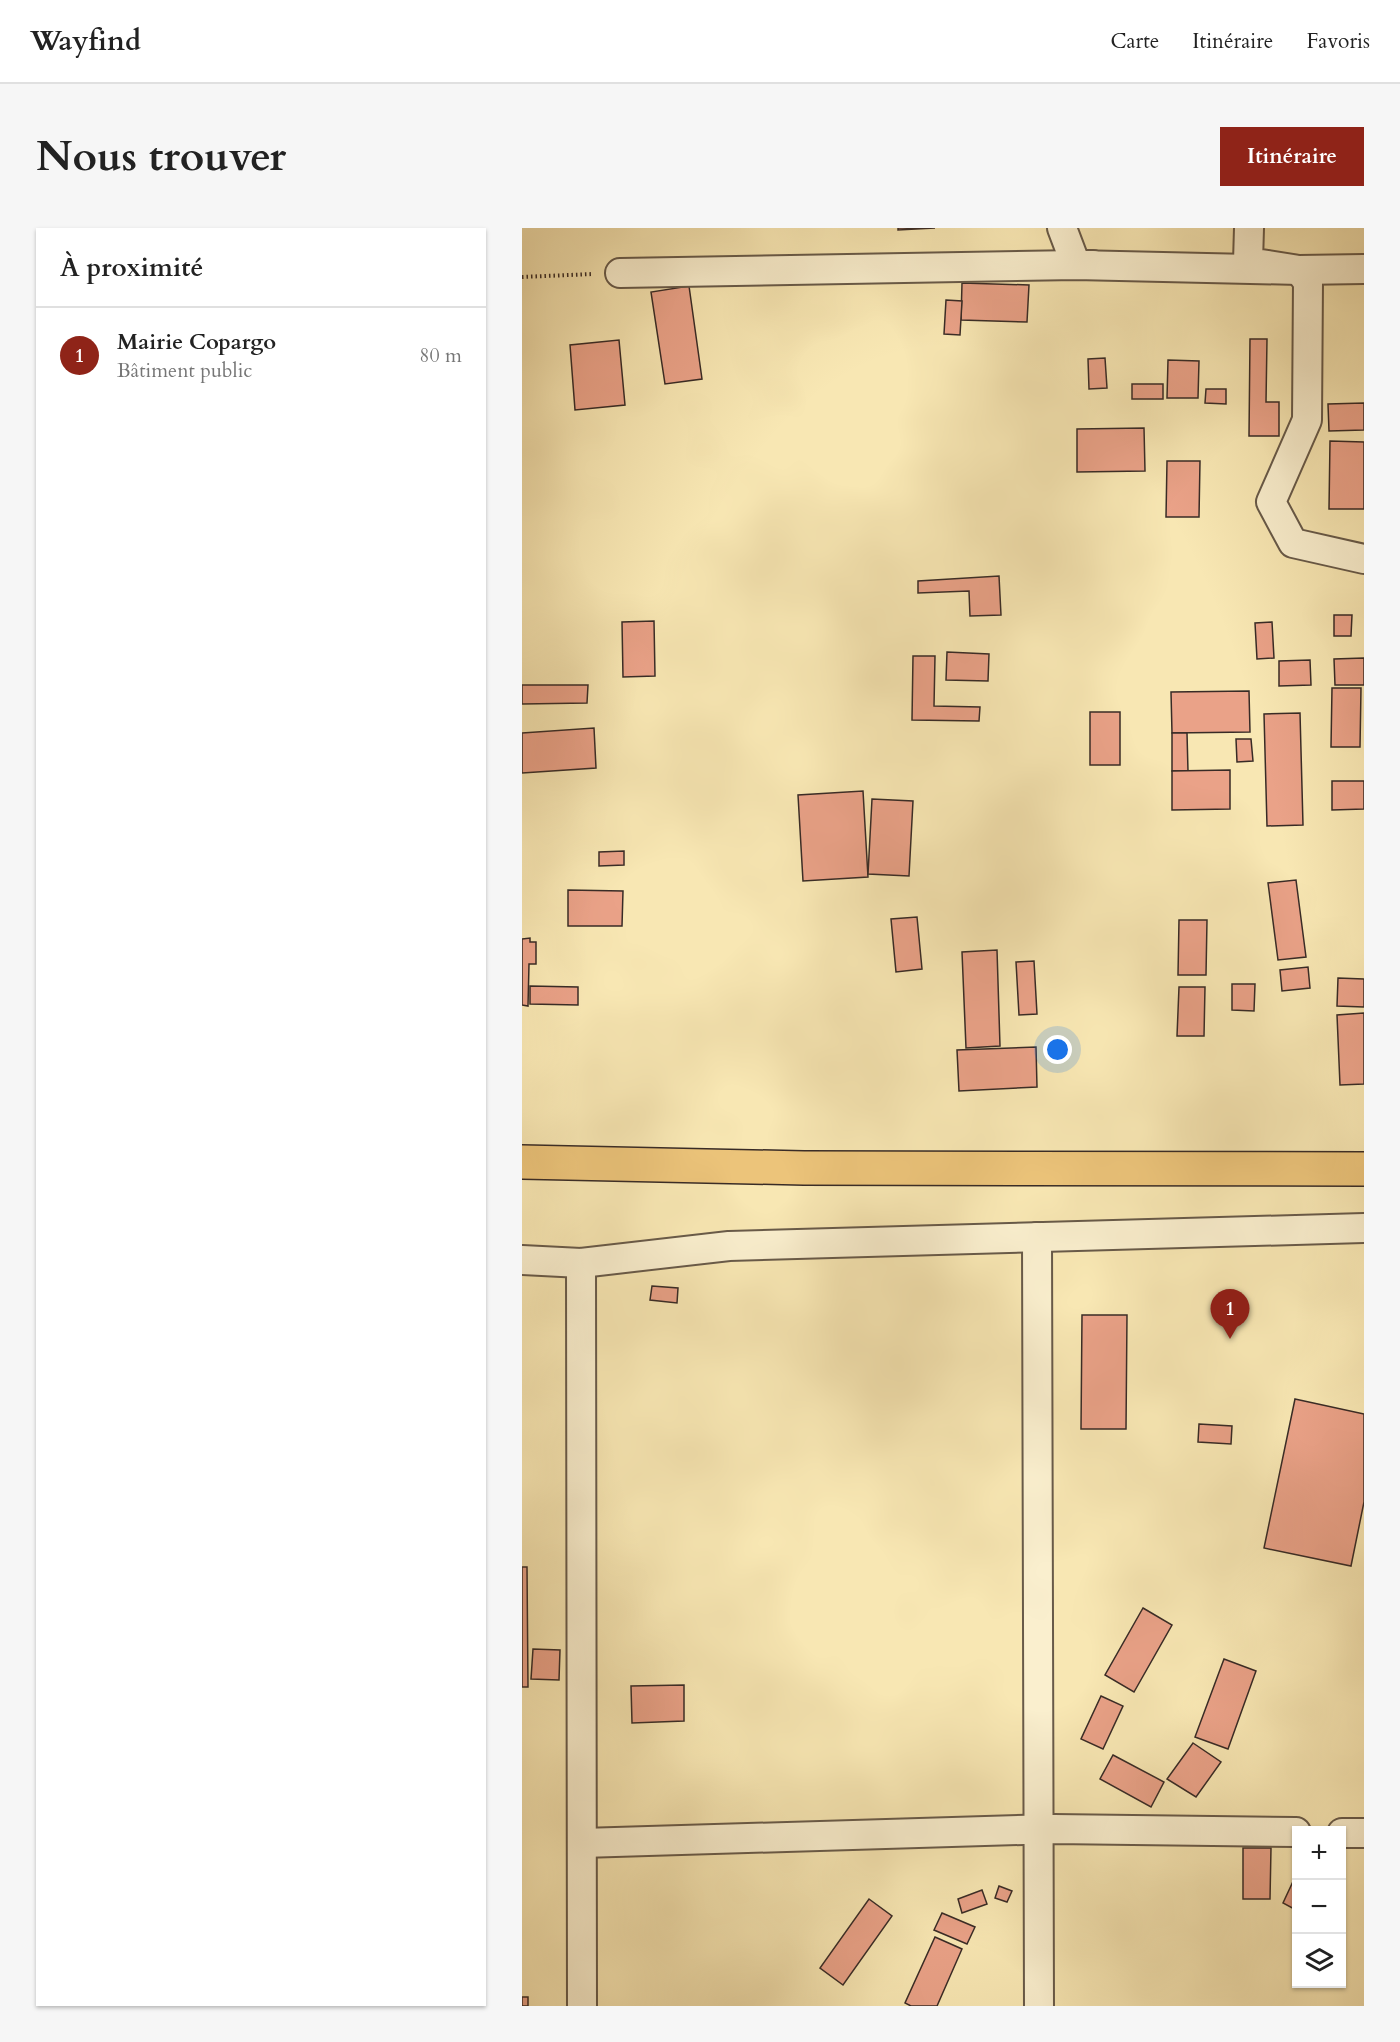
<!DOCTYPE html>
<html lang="fr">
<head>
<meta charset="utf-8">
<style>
	body { margin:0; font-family:Cardo,serif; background:#f6f6f6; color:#222 }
	.controls { position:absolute; right:18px; bottom:18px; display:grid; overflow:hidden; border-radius:0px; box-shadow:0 2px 4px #0004 }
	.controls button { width:54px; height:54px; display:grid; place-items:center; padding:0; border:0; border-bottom:2px solid #e0e0e0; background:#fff; color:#222; font:30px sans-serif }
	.you { position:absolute; left:536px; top:822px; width:21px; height:21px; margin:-15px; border:4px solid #fff; border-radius:50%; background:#1a73e8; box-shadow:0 0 0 9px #1a73e833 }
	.badge { display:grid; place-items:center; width:39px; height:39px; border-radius:50%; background:#8f2418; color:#fff; font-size:20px; font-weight:700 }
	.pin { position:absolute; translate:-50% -50px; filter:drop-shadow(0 2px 3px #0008) }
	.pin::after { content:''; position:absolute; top:32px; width:21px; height:18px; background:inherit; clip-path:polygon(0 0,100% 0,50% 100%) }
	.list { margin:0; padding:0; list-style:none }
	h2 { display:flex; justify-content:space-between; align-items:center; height:78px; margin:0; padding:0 24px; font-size:26px }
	h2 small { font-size:20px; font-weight:400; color:#767676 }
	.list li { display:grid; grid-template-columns:39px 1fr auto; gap:18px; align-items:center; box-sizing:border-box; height:96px; padding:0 24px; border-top:2px solid #e0e0e0 }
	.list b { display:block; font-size:22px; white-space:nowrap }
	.list p { margin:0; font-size:20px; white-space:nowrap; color:#767676 }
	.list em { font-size:20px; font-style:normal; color:#767676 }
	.icon { flex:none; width:33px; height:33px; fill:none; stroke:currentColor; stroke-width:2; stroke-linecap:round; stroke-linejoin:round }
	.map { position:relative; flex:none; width:842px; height:1778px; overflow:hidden; border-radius:0px }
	header { display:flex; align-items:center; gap:36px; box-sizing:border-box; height:84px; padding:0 30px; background:#fff; border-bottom:2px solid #e0e0e0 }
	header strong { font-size:28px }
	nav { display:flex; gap:33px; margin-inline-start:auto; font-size:21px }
	.intro { display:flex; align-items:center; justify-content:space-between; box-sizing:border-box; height:144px; padding:0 36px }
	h1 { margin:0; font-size:42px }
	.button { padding:15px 27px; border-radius:0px; background:#8f2418; color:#fff; font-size:21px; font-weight:700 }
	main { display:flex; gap:36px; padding:0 36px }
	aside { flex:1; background:#fff; border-radius:0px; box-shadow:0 2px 4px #0004 }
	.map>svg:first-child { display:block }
	.building { fill:#eaa288; stroke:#382b26; stroke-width:1.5 }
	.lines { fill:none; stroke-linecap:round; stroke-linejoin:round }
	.street-casing { stroke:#685a49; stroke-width:32 }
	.highway-casing { stroke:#382b26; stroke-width:36 }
	.path { stroke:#382b26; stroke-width:4; stroke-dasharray:1.5 3; stroke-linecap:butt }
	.street { stroke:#faefce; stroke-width:28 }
	.highway { stroke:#ecc47a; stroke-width:33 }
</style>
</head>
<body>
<header>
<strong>Wayfind</strong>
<nav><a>Carte</a><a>Itinéraire</a><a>Favoris</a></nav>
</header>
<div class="intro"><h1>Nous trouver</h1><a class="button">Itinéraire</a></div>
<main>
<aside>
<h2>À proximité<small></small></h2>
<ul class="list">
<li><span class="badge">1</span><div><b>Mairie Copargo</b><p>Bâtiment public</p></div><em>80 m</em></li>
</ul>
</aside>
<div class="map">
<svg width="842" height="1778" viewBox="0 0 842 1778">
	<rect width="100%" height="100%" fill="#f8e7b3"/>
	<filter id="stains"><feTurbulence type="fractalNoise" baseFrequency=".00333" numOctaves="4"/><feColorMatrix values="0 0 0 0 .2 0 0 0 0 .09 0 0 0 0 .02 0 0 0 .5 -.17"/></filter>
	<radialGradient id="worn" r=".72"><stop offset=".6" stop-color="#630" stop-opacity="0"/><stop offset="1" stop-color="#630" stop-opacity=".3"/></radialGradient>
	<g class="building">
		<polygon points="376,0 413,0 376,2"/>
		<polygon points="440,55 507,57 505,94 439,92"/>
		<polygon points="167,58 180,151 143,156 129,64"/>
		<polygon points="424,72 440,73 438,107 422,106"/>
		<polygon points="728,111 745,111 744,174 757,174 757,208 727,208"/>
		<polygon points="97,112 103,177 53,182 48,117"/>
		<polygon points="583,130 585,160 567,161 566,131"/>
		<polygon points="646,132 677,133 676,170 645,170"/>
		<rect x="610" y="156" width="31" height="15"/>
		<polygon points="684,161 704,161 704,176 683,175"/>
		<polygon points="842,175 842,202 807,203 806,176"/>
		<polygon points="622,200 623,243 555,244 555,201"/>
		<polygon points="808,213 842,214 842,281 807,281"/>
		<polygon points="645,233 678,233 677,289 644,289"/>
		<polygon points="477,348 479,387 448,388 447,363 396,365 396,353"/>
		<polygon points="812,387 830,387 829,408 812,408"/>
		<polygon points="132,393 133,448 101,449 100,394"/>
		<polygon points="750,394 752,430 735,431 733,395"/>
		<polygon points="425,424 467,426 466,453 424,452"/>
		<polygon points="391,428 413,428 412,478 458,479 457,493 390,492"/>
		<polygon points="842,430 842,457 813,457 812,431"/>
		<polygon points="788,432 789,457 757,458 757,433"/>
		<polygon points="0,457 66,457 65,475 0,476"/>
		<polygon points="810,460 839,460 838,519 809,519"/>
		<polygon points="727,463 728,504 650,505 649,464"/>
		<rect x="568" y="484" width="30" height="53"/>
		<polygon points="778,485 781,597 745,598 742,486"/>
		<polygon points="72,500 74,540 0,545 0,505"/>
		<polygon points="650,505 665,505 666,543 650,543"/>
		<polygon points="714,511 729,511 731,533 715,534"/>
		<polygon points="708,542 708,581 650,582 650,543"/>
		<polygon points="810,553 842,553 842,581 810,582"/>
		<polygon points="341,563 346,649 281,653 276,567"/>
		<polygon points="350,571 391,573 387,648 346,646"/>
		<polygon points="102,623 102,637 77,638 77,624"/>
		<polygon points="774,652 784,729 756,732 746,655"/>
		<polygon points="46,662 101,663 100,698 46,698"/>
		<polygon points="395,689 400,741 374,744 369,691"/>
		<polygon points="657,692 685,692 684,747 656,747"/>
		<polygon points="8,710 8,714 14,714 14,736 7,736 6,778 0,777 0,711"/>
		<polygon points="475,722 478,818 444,820 440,724"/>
		<polygon points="512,733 515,786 497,787 494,734"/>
		<polygon points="786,739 788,760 760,763 758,742"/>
		<polygon points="816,750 842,751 842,779 815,778"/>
		<polygon points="710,756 733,756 732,783 710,782"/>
		<polygon points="8,758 56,759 56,777 8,776"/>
		<polygon points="657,759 683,759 682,808 655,808"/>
		<polygon points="842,785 842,856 818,857 815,787"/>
		<polygon points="514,819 515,859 437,863 435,822"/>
		<polygon points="130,1058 156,1060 155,1075 128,1072"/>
		<polygon points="560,1087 605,1087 604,1201 559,1201"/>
		<polygon points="773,1171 842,1186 842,1274 829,1338 742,1320"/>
		<polygon points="677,1196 710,1198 709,1216 676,1214"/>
		<polygon points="0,1339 5,1339 6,1459 0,1459"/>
		<polygon points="621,1380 650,1397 612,1464 583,1447"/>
		<polygon points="11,1421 38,1422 37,1452 9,1451"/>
		<polygon points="702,1431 734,1443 706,1521 673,1509"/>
		<polygon points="162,1457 162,1493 110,1495 109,1458"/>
		<polygon points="579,1468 601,1478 581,1521 559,1511"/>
		<polygon points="671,1515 699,1534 674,1569 645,1551"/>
		<polygon points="591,1527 642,1554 629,1579 578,1551"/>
		<polygon points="721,1620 749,1620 748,1671 721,1671"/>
		<polygon points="774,1647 774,1682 761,1675"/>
		<polygon points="477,1658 490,1663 485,1674 473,1670"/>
		<polygon points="460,1662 465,1676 440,1685 436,1671"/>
		<polygon points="347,1671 370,1688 321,1757 298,1740"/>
		<polygon points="420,1685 453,1699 445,1716 412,1702"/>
		<polygon points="413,1709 440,1721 415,1778 389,1778 383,1775"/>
		<rect x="0" y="1769" width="6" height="9"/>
	</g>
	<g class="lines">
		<g class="street-casing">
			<g id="street">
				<polyline points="540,0 554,37 571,37"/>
				<polyline points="727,0 726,34 777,42 786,54 785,192 749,274 771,315 842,331"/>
				<polyline points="98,45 554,37 777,42 842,41"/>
				<polyline points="515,1009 517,1778"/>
				<polyline points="0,1032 59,1035 207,1018 842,1000"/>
				<polyline points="59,1035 60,1778"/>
				<polyline points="820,1605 842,1605"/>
				<polyline points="60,1615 532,1601 774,1604"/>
			</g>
		</g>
		<g class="highway-casing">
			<polyline id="highway" points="0,934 282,940 842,941"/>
		</g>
		<polyline class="path" points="0,49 71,46"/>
		<use href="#street" class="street"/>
		<use href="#highway" class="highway"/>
	</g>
	<rect width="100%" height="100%" filter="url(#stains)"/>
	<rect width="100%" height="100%" fill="url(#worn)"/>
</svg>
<div class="controls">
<button>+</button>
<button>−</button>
<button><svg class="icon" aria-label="layers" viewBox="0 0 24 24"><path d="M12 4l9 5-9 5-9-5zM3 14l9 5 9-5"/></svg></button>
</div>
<div class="you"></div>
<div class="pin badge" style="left:708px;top:1111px">1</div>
</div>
</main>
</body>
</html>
